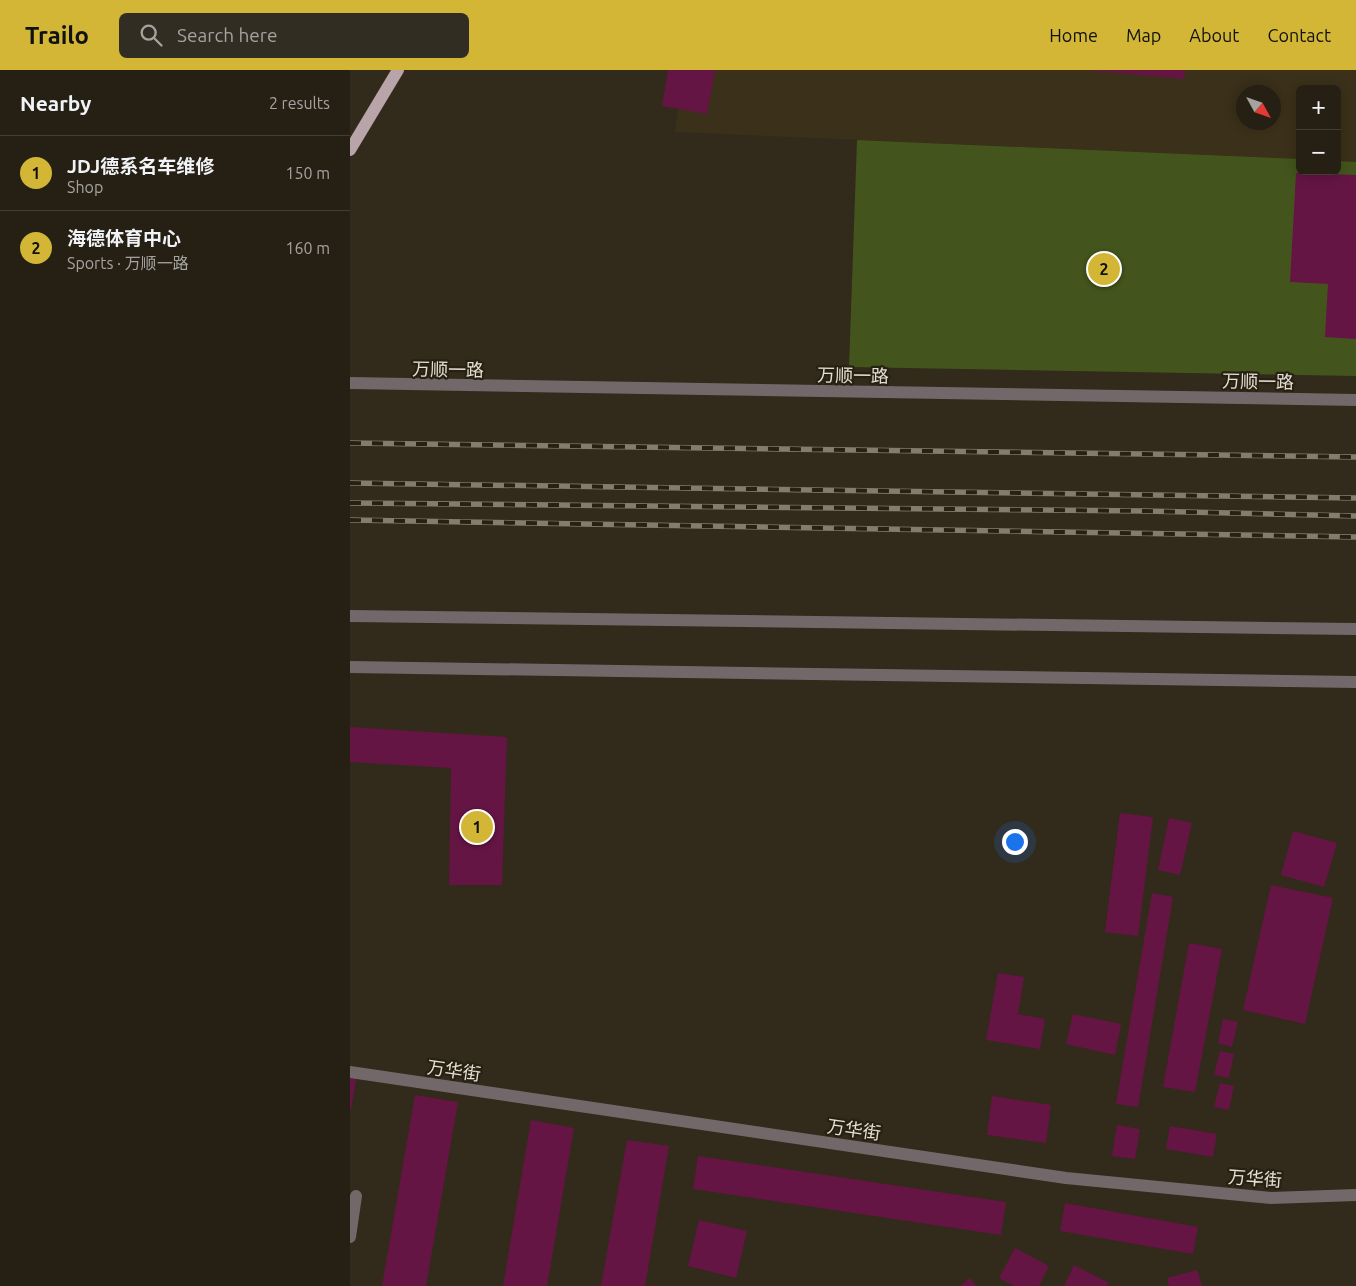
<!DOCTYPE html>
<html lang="en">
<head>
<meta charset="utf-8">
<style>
	body { margin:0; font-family:Ubuntu,"Noto Sans SC",sans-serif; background:#322d22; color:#f1f3f6 }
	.controls { position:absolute; right:15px; top:15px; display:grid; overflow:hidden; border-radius:8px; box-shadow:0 2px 12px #0003 }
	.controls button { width:45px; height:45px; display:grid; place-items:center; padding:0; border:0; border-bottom:1px solid #423e34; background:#262014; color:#f1f3f6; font:25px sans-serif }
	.compass { position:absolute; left:886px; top:15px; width:45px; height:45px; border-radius:50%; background:#262014; box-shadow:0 2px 12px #0003; rotate:130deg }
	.you { position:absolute; left:664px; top:771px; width:18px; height:18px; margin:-12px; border:4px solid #fff; border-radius:50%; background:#1a73e8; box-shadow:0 0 0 8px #1a73e833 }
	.badge { display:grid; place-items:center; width:32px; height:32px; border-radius:50%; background:#d3b635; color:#111; font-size:16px; font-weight:700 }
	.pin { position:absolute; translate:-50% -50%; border:2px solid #fff; box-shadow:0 1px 5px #0006 }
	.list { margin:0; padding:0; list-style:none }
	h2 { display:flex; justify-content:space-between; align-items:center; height:65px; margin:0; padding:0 20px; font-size:21px }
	h2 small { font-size:16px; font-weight:400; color:#a4a3a0 }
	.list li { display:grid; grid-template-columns:32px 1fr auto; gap:15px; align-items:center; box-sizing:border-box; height:75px; padding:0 20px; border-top:1px solid #423e34 }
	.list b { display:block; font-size:19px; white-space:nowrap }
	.list p { margin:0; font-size:16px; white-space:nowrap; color:#a4a3a0 }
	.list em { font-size:16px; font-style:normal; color:#a4a3a0 }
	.icon { flex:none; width:28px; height:28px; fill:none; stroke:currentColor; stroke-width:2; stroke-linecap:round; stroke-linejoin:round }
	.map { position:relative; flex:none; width:1006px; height:1216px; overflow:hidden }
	header { display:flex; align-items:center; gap:30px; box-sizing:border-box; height:70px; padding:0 25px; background:#d3b635; color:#111 }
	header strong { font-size:24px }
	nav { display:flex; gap:28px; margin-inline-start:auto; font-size:18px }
	.search { width:350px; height:45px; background:#322d22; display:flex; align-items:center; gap:12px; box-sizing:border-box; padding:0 18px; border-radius:8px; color:#a4a3a0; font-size:19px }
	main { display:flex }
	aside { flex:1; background:#262014 }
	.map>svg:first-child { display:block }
	.built { fill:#3b3019; fill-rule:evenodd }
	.green { fill:#43551c }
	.building { fill:#651544 }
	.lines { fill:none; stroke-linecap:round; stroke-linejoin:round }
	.minor { stroke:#72686a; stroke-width:12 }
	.major { stroke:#b9a5a9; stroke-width:12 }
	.rail-casing { stroke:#837c6f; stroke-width:5.5 }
	.rail { stroke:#282011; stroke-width:4; stroke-dasharray:11; stroke-linecap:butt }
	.labels { text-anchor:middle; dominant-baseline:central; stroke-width:4.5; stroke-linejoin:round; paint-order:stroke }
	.street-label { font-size:18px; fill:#e4dfd5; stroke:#282011 }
</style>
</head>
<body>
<header>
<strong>Trailo</strong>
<div class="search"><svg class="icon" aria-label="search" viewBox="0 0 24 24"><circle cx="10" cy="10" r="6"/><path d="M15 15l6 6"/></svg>Search here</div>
<nav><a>Home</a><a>Map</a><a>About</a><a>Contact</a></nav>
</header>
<main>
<aside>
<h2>Nearby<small>2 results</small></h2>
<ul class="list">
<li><span class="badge">1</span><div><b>JDJ德系名车维修</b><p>Shop</p></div><em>150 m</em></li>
<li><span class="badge">2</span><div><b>海德体育中心</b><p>Sports · 万顺一路</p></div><em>160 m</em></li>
</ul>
</aside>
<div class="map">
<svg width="1006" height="1216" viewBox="0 0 1006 1216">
	<rect width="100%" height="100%" fill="#322a1a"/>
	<path class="built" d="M333 0H1006V92L987 91V19H950V89L325 62ZM894 22H924V52H894Z"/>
	<polygon class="green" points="507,70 950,89 950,101 987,101 987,91 1006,92 1006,306 499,297"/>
	<g class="building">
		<polygon points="318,0 365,0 357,44 312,36"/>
		<polygon points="735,0 835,0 834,9"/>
		<polygon points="946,103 1006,105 1006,269 975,267 978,214 940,212"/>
		<polygon points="0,657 157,667 152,815 99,815 101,698 0,692"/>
		<polygon points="770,743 803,747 788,866 755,862"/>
		<polygon points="819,748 842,753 830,805 808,800"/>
		<polygon points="943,761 987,773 974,817 931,805"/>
		<polygon points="921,815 983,828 955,954 893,940"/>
		<polygon points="802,823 823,827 788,1037 766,1034"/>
		<polygon points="839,873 872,879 845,1022 813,1017"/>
		<polygon points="648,903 674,907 668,944 695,949 690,979 636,970"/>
		<polygon points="723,944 771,954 765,985 716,974"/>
		<polygon points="873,949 888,952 882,977 868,973"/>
		<polygon points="870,981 884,984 879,1008 864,1005"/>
		<polygon points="0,1004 7,1005 1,1040 0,1040"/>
		<polygon points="870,1013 884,1016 879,1040 864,1037"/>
		<polygon points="65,1025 108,1032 76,1216 32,1216"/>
		<polygon points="642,1026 701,1035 696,1073 637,1065"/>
		<polygon points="181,1050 224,1058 197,1216 153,1216"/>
		<polygon points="767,1055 790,1059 785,1089 762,1086"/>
		<polygon points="820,1056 867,1064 863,1087 816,1079"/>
		<polygon points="277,1070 319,1076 295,1216 251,1216"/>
		<polygon points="348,1086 656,1132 651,1165 343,1119"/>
		<polygon points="715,1133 848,1157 843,1184 710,1161"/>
		<polygon points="349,1150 397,1161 386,1208 338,1196"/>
		<polygon points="665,1178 699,1196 689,1216 664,1216 649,1208"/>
		<polygon points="724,1195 759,1213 757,1216 714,1216"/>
		<polygon points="847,1200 852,1216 819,1216 817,1208"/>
		<polygon points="620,1208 626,1216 610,1216"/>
	</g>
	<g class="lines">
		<g class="minor">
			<polyline points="0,313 1006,330"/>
			<polyline points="0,546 1006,559"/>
			<polyline points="0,597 1006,612"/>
			<polyline points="0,1002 716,1108 921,1128 1006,1125"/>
			<polyline points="0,1167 6,1126"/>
		</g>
		<polyline class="major" points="0,80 48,0"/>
		<g class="rail-casing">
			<g id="rail">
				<polyline points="0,373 1006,387"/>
				<polyline points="0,413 1006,428"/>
				<polyline points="0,433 795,441 1006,446"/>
				<polyline points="0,450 1006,467"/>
			</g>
		</g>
		<use href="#rail" class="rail"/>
	</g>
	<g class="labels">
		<g class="street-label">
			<text transform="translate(98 299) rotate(1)">万顺一路</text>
			<text transform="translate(503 305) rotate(1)">万顺一路</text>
			<text transform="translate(908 311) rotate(1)">万顺一路</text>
			<text transform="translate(104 1000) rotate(8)">万华街</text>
			<text transform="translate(504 1059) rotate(8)">万华街</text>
			<text transform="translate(905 1108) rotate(4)">万华街</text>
		</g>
	</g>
</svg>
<div class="controls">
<button>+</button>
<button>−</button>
</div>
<svg class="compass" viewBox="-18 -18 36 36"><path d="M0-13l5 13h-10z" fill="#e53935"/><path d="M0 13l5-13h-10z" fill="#a4a3a0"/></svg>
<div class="you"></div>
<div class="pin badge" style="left:127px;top:757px">1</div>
<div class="pin badge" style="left:754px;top:199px">2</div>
</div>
</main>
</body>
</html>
